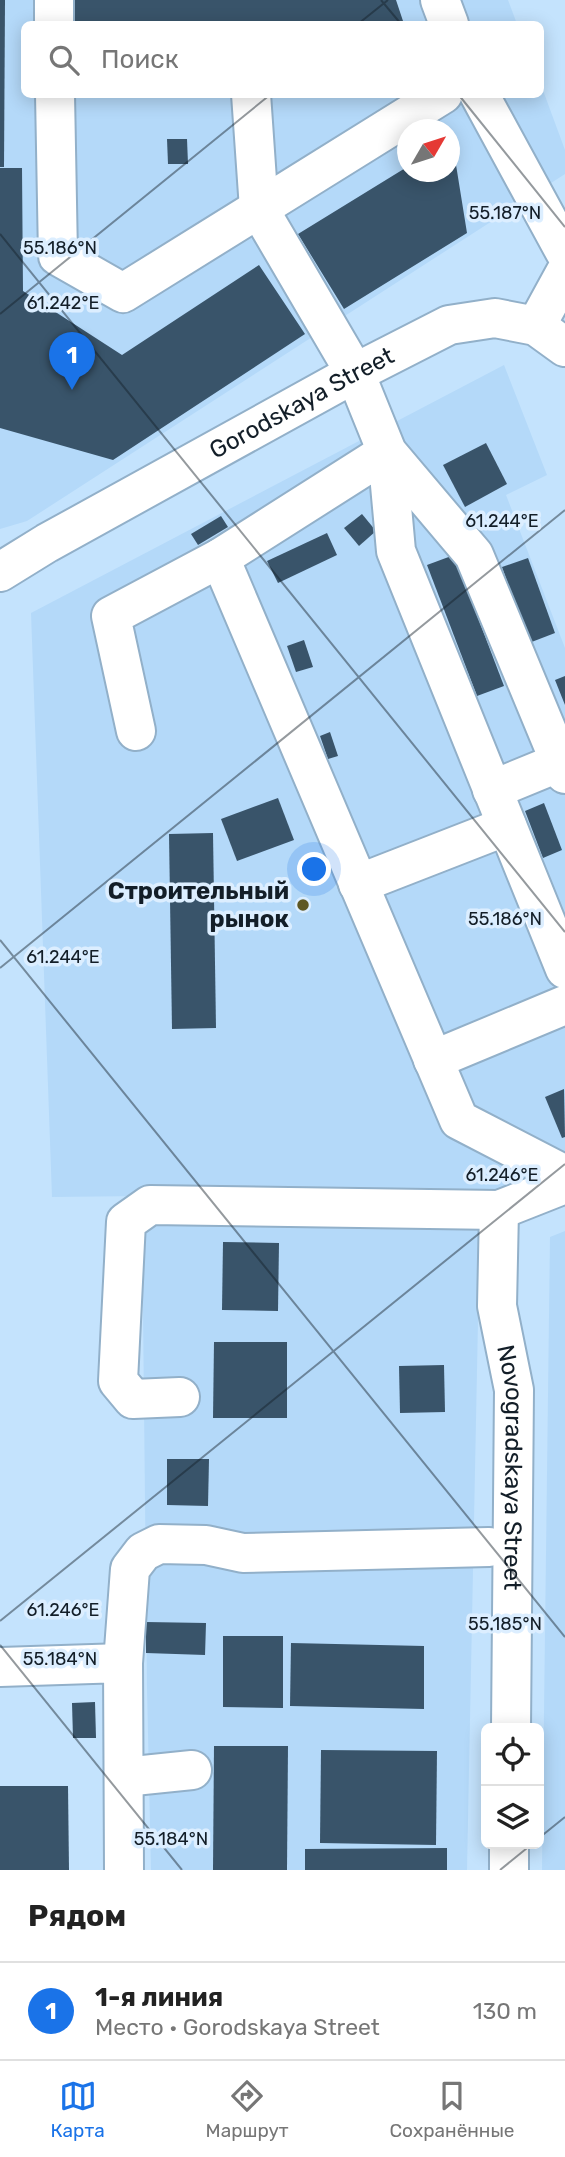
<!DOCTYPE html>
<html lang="ru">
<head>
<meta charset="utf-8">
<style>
	body { margin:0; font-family:Rubik,sans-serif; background:#f2f2f2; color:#222 }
	.controls { position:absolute; right:21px; bottom:21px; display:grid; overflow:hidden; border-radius:10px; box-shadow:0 4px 18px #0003 }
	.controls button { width:63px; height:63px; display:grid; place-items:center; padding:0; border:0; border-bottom:2px solid #e0e0e0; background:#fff; color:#222; font:35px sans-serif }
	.compass { position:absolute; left:397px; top:119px; width:63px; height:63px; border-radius:50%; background:#fff; box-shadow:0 4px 18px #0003; rotate:51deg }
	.you { position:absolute; left:315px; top:870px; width:24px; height:24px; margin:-18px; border:5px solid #fff; border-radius:50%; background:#1a73e8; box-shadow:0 0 0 10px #1a73e833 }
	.badge { display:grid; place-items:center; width:46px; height:46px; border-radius:50%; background:#1a73e8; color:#fff; font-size:23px; font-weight:700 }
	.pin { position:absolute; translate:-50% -58px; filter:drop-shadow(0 2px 4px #0008) }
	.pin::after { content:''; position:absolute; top:37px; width:24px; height:21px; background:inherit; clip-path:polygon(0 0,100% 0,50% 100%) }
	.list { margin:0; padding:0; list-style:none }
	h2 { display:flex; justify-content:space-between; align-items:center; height:91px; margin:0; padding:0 28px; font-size:30px }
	h2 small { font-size:23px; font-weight:400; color:#767676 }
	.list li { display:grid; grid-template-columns:46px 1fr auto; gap:21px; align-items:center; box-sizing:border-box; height:98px; padding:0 28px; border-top:2px solid #e0e0e0 }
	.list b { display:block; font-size:26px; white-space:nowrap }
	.list p { margin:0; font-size:23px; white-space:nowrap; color:#767676 }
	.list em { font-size:23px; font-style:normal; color:#767676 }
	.icon { flex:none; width:38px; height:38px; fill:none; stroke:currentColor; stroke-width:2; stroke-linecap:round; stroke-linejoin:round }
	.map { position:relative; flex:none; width:565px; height:1870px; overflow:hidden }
	.search { position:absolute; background:#fff; box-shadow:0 4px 18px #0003; left:21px; right:21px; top:21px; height:77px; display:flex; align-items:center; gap:18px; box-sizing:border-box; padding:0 24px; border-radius:10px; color:#767676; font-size:26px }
	.sheet { height:189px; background:#fff }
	nav { display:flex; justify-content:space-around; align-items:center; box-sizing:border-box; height:98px; border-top:2px solid #e0e0e0; background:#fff; font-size:19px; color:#767676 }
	nav a { display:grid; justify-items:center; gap:4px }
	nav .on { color:#1a73e8 }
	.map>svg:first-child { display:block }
	.built { fill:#b4d9f9; fill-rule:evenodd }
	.building { fill:#39546a }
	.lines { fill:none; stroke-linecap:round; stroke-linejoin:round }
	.minor-casing { stroke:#92b0c9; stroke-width:42 }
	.minor { stroke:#fff; stroke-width:38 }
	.ticks { fill:none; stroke:#131e28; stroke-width:2; stroke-opacity:0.45 }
	.poi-dot { fill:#5e5824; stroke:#dceeff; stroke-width:2.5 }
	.labels { text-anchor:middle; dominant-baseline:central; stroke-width:7; stroke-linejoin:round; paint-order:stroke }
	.street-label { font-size:24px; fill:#131e28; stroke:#dceeff }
	.poi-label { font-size:24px; font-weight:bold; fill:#131e28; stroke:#dceeff; text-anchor:end }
	.ticks-label { font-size:18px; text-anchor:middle; fill:#131e28; stroke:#dceeff; stroke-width:7; stroke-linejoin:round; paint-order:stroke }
</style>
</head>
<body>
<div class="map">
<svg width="565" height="1870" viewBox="0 0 565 1870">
	<rect width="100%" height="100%" fill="#c4e3fd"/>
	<g class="built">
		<path d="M0 0H508L517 24H24V94H540L541 85 565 150V174L27 521 0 529ZM407 130H449V172H407Z"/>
		<polygon points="504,365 547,475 506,495 565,648 565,1163 491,1192 52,1197 31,613"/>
		<polygon points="142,1216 480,1221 467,1870 151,1870 147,1688"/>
		<polygon points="565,1231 565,1870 542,1870 550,1237"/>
	</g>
	<g class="building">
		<polygon points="0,0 5,0 4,167 0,167"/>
		<polygon points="68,0 396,0 404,24 68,24"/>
		<polygon points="167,139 187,139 188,164 168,164"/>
		<polygon points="452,140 467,233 344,309 298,234 407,167 407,172 449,172 449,141"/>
		<polygon points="0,168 22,168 23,291 122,355 259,265 305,334 113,460 0,428"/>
		<polygon points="486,443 507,484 465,507 443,465"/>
		<polygon points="362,514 376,531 359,546 344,528"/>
		<polygon points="221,516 228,527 198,545 191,534"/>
		<polygon points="327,533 337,555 278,583 267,561"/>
		<polygon points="454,555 504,686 477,696 427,565"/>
		<polygon points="528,558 555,633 529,643 502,567"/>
		<polygon points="304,640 313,667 296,672 287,646"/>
		<polygon points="565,676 565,705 555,680"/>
		<polygon points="330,732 338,756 328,759 320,736"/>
		<polygon points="278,798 294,840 237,861 221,819"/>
		<polygon points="544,803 562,850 543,858 525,811"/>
		<polygon points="213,833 216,1028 172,1029 169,834"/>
		<polygon points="564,1089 565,1137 562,1138 545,1097"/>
		<polygon points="223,1242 279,1243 278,1311 222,1310"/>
		<polygon points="214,1342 287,1342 287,1418 213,1418"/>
		<polygon points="444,1365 445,1412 400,1413 399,1366"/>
		<polygon points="167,1459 209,1459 208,1506 167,1505"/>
		<polygon points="146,1622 206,1623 205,1655 146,1653"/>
		<polygon points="223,1636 283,1636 283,1708 223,1707"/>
		<polygon points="291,1643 424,1646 424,1709 290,1706"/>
		<polygon points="95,1702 96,1738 73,1738 72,1703"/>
		<polygon points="214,1746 288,1746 287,1870 213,1870"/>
		<polygon points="321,1750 437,1751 436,1845 320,1843"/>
		<polygon points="0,1786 68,1786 69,1870 0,1870"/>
		<polygon points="447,1848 447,1870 305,1870 305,1849"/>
	</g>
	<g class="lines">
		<g class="minor-casing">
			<g id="minor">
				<polyline points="54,0 54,24"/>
				<polyline points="440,0 449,24"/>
				<polyline points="55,94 58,256 123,293 443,94"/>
				<polyline points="251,94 259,209 355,373 387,452 474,555 565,774"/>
				<polyline points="479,94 565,252"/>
				<polyline points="536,326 565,273"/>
				<path id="s1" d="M0 572 47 543 355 373 449 325 495 318 536 326 565 347"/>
				<polyline points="136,731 111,616 220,558"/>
				<polyline points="492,790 560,762"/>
				<polyline points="358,884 507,826"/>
				<polyline points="565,969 396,551 387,452 220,558 459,1120 565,1175"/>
				<polyline points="433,1060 565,1005"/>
				<path id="s2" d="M499 1210 497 1306 514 1390 511 1728"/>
				<polyline points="180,1397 133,1399 118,1381 126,1222 150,1205 499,1210 565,1184"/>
				<polyline points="123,1663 130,1569 143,1552 159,1544 206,1545 243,1553 489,1547"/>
				<polyline points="0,1667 123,1663 124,1870"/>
				<polyline points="124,1777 192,1770"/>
				<polyline points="509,1870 509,1844"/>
			</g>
		</g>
		<use href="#minor" class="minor"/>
	</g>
	<path class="ticks" d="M381 0 401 24M358 24 388 0M458 94 565 227M0 234 565 932M0 314 271 94M0 940 565 1637M0 968 565 510M0 1621 565 1164M0 1645 182 1870M539 1838 565 1817M500 1870 532 1844"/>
	<circle class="poi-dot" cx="303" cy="905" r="7"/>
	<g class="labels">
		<g class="street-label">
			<text stroke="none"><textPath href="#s1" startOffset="346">Gorodskaya Street</textPath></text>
			<text stroke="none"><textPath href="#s2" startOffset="259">Novogradskaya Street</textPath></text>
		</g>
		<g class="poi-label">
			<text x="289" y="891">Строительный<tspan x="289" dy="28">рынок</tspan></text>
		</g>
	</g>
	<g class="ticks-label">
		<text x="505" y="219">55.187°N</text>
		<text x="60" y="254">55.186°N</text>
		<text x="63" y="309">61.242°E</text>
		<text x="502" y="527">61.244°E</text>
		<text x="505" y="925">55.186°N</text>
		<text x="63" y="963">61.244°E</text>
		<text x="502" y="1181">61.246°E</text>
		<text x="63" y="1616">61.246°E</text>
		<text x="505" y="1630">55.185°N</text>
		<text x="60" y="1665">55.184°N</text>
		<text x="171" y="1845">55.184°N</text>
	</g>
</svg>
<div class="controls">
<button><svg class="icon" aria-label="locate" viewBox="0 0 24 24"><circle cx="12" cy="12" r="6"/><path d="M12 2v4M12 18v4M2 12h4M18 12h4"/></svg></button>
<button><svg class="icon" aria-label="layers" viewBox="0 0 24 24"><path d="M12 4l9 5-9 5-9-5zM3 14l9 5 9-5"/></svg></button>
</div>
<svg class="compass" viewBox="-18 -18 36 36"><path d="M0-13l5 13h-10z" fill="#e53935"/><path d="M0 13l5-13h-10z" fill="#767676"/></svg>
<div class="you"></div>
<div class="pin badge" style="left:72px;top:390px">1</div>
<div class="search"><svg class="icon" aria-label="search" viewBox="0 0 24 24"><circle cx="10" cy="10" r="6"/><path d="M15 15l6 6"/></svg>Поиск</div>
</div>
<section class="sheet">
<h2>Рядом<small></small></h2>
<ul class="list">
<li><span class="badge">1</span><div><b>1-я линия</b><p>Место · Gorodskaya Street</p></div><em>130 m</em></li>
</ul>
</section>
<nav>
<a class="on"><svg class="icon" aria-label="map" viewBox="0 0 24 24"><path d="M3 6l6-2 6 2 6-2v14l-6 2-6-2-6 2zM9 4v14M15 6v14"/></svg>Карта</a>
<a><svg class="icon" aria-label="directions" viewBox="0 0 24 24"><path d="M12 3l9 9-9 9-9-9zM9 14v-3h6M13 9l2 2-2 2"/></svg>Маршрут</a>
<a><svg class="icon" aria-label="saved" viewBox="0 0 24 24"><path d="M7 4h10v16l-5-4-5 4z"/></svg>Сохранённые</a>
</nav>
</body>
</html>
